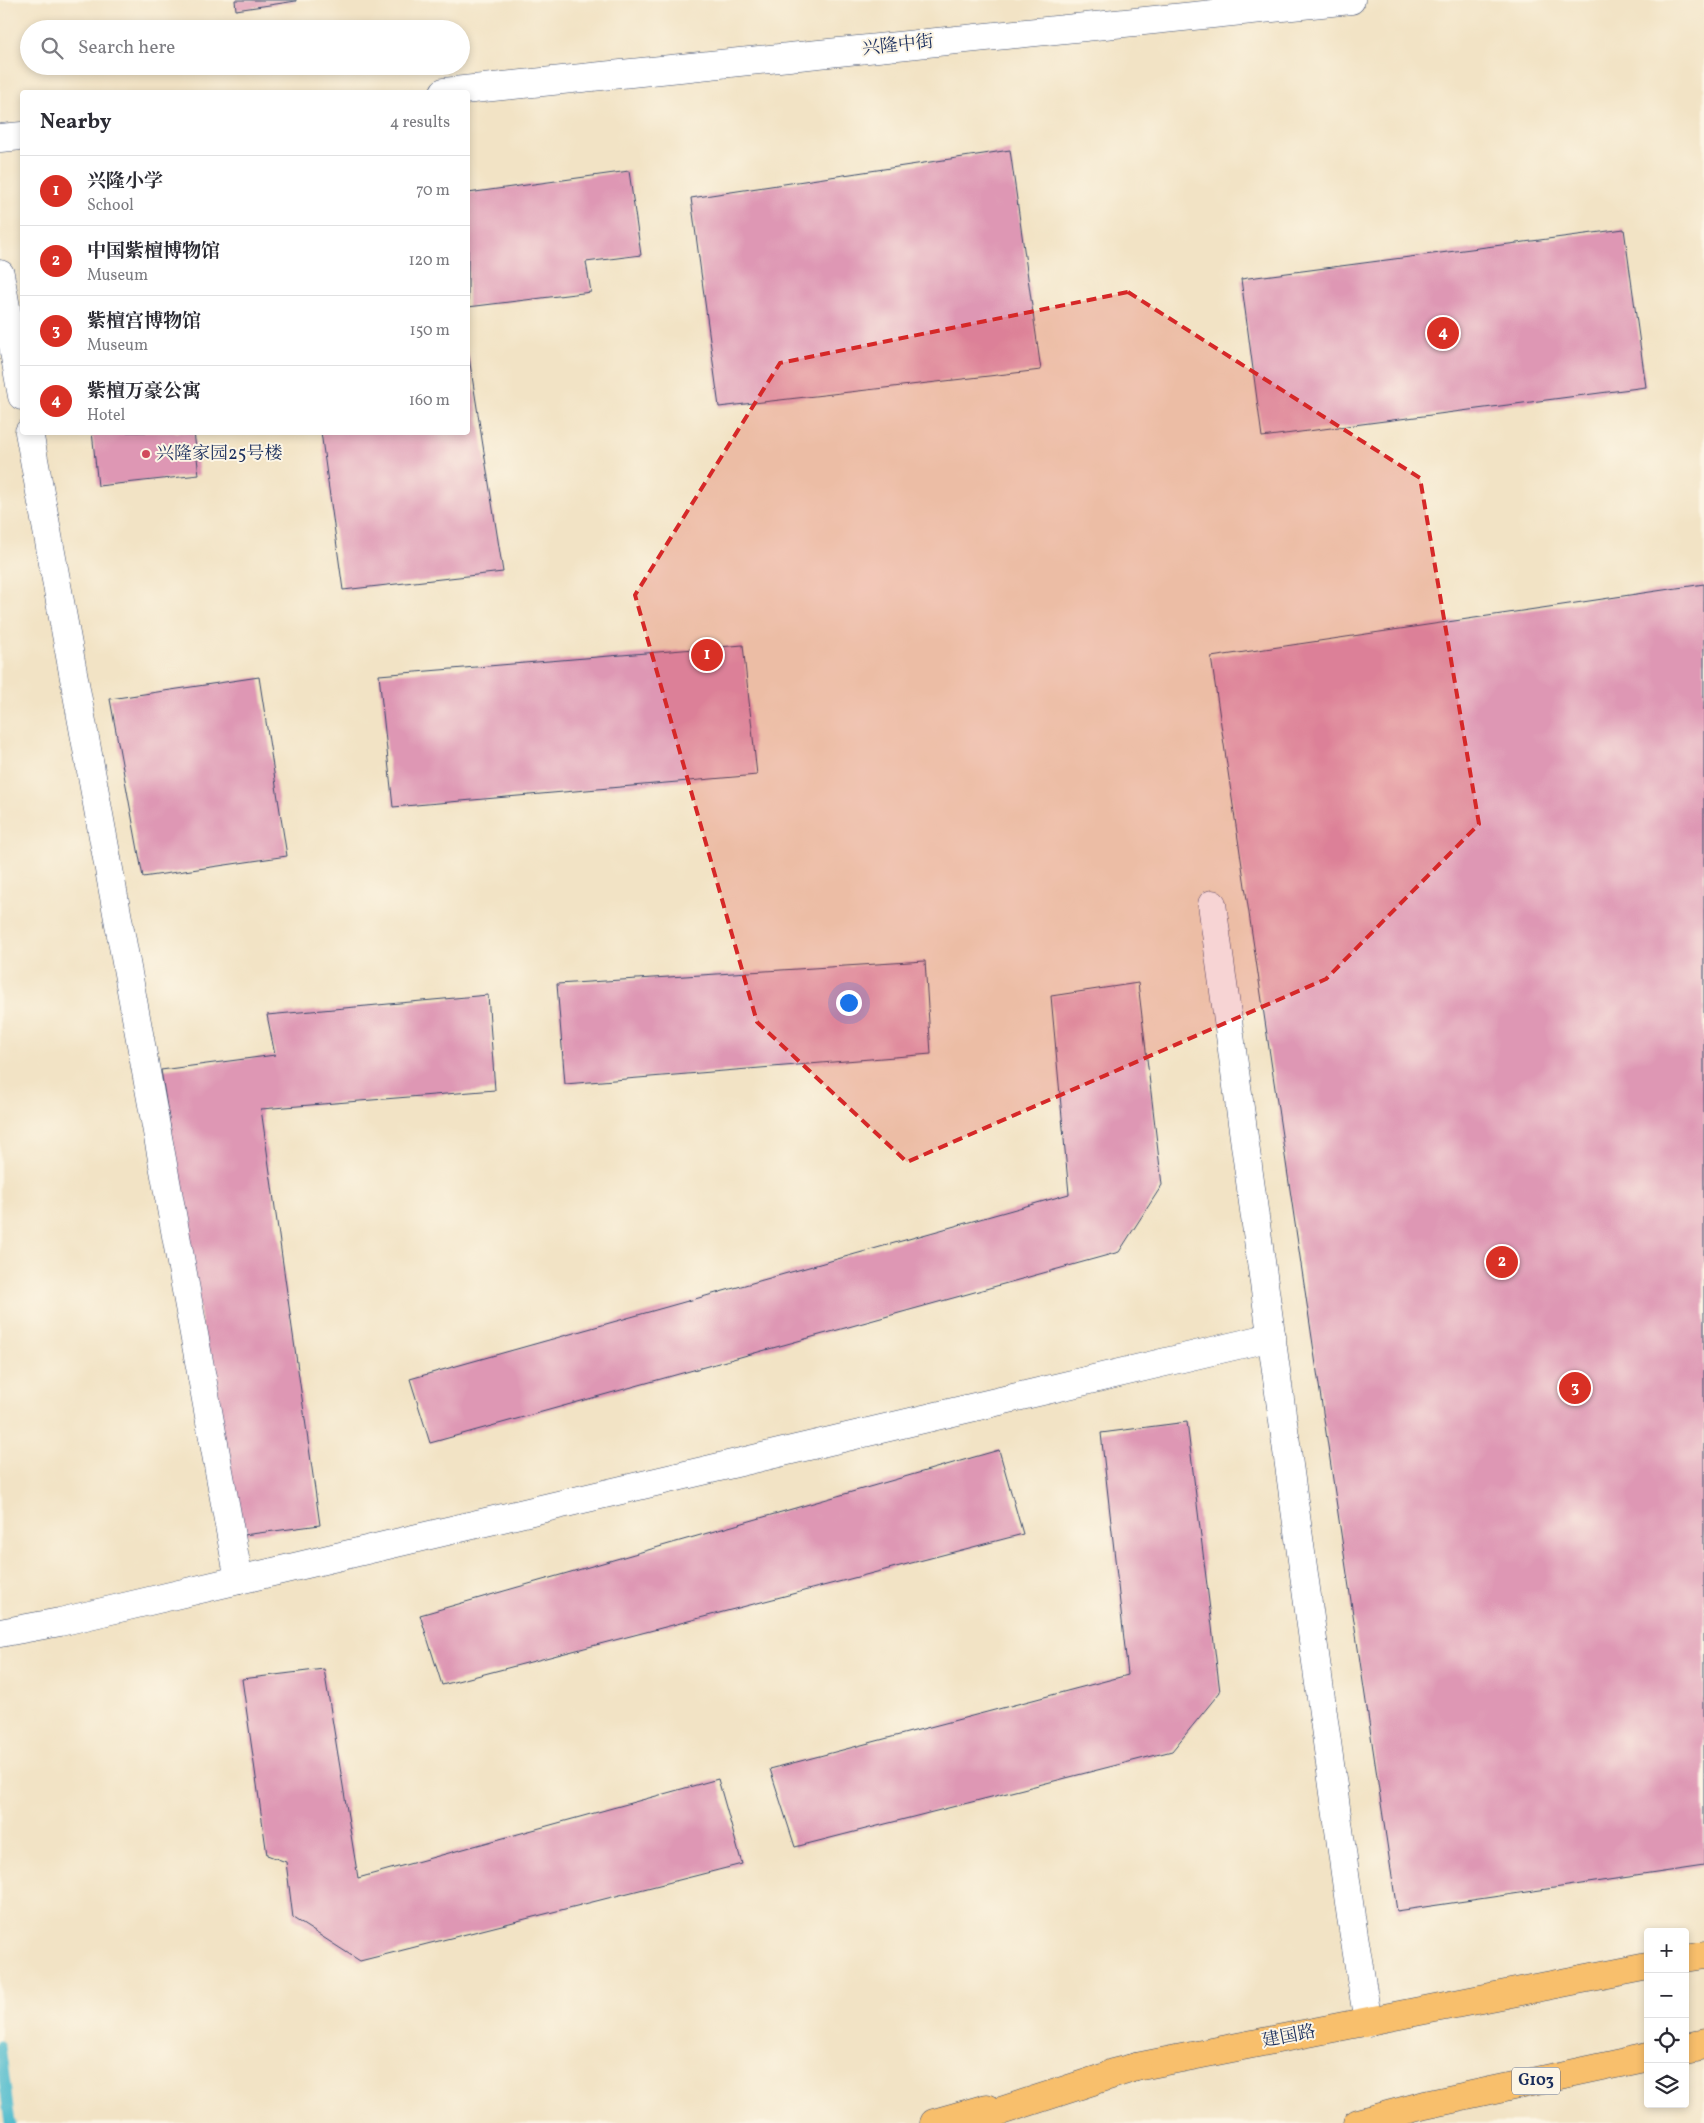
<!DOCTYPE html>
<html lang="en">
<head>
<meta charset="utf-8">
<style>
	body { margin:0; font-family:Vollkorn,"Noto Serif SC",serif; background:#f7f7f7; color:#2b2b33 }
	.controls { position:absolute; right:15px; bottom:15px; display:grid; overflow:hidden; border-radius:5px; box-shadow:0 2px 8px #0003 }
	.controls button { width:45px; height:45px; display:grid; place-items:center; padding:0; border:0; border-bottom:1px solid #e1e1e2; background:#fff; color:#2b2b33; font:25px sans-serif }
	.you { position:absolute; left:848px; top:1002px; width:18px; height:18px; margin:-12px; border:4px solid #fff; border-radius:50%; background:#1a73e8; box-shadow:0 0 0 8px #1a73e833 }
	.badge { display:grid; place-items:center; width:32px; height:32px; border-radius:50%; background:#d93025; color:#fff; font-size:16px; font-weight:700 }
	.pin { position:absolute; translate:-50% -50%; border:2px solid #fff; box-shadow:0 1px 5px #0006 }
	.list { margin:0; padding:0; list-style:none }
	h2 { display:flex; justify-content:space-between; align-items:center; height:65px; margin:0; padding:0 20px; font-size:21px }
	h2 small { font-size:16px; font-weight:400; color:#7c7c81 }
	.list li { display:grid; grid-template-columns:32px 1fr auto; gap:15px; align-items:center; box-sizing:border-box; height:70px; padding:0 20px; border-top:1px solid #e1e1e2 }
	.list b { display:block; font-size:19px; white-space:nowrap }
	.list p { margin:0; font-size:16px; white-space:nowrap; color:#7c7c81 }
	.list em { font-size:16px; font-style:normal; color:#7c7c81 }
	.icon { flex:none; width:28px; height:28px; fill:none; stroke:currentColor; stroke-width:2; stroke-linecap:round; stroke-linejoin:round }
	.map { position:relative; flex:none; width:1704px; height:2123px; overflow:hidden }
	.search { position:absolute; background:#fff; box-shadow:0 2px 8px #0003; left:20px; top:20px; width:450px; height:55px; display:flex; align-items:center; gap:12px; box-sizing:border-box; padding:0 18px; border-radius:28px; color:#7c7c81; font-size:19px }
	.panel { position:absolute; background:#fff; box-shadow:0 2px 8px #0003; left:20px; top:90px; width:450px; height:345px; border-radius:5px }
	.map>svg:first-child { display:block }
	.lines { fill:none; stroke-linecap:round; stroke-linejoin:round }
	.stream { stroke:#51bccd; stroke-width:11 }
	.building { fill:#de97b4 }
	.minor-casing { stroke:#3b4a6d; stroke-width:29 }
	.major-casing { stroke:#3b4a6d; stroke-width:29 }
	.highway-casing { stroke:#3b4a6d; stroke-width:29 }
	.minor { stroke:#fff; stroke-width:28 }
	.major { stroke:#f8bf6c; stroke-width:28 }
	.highway { stroke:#f8bf6c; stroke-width:28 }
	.marked { fill:#d62828; fill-opacity:0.2; stroke:#d62828; stroke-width:4; stroke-dasharray:10 6; stroke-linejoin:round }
	.poi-dot { fill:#d1495b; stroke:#fcf5e5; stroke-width:2 }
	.labels { text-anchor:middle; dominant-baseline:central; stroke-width:4; stroke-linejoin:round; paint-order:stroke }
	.shield { fill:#fcf5e5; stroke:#5e6a86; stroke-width:1 }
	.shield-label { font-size:16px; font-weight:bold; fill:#1b2f5e }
	.street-label { font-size:18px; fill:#1b2f5e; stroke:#fcf5e5 }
	.poi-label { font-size:18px; fill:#1b2f5e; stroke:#fcf5e5; text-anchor:start }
</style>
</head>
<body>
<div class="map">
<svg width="1704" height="2123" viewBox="0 0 1704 2123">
	<rect width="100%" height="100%" fill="#fcf5e5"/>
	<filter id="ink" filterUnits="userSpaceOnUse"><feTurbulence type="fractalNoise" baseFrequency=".02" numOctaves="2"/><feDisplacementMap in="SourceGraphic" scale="10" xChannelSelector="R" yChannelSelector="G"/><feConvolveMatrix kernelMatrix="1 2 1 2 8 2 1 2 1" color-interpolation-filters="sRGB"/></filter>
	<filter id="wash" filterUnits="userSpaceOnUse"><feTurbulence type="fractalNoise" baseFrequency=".0096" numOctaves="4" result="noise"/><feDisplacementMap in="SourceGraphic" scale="20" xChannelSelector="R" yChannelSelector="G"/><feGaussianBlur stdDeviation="1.12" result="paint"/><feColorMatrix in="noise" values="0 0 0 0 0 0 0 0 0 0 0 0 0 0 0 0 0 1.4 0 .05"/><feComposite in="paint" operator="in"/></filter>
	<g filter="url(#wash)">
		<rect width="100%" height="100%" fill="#f2e3c5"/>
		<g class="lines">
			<polyline class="stream" points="0,2046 10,2123"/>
		</g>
		<g id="blocks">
			<g class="building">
				<polygon points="235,0 296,0 296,1 236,10"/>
				<polygon points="1010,150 1041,370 719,407 691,198"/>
				<polygon points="629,171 641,255 586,262 591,292 468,307 468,193"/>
				<polygon points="1624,229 1646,387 1262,437 1241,279"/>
				<polygon points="468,351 503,572 343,590 321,432 468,432"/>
				<polygon points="92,432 194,432 199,475 98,486"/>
				<polygon points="1704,584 1704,1866 1397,1911 1211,657"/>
				<polygon points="743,645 757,775 393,807 379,675"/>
				<polygon points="259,677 287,856 143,877 110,699"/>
				<polygon points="925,961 931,1054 565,1084 557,984"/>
				<polygon points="1138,983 1162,1185 1119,1252 430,1443 410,1379 1069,1194 1051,996"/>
				<polygon points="488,995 495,1090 261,1109 320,1525 236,1536 161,1070 275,1055 267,1015"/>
				<polygon points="1187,1422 1220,1692 1172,1751 795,1847 770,1769 1128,1675 1101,1433"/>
				<polygon points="999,1450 1023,1534 442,1685 420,1615"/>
				<polygon points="324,1669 358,1878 718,1779 742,1864 360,1961 293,1918 286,1862 267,1855 242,1679"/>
			</g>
		</g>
	</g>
	<g filter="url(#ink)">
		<use href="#blocks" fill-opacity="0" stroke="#3b4a6d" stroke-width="1"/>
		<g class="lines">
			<g class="minor-casing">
				<g id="minor">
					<polyline points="444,92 1351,0"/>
					<polyline points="0,138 22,136"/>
					<polyline points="0,274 22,396"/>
					<polyline points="29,432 239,1580"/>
					<polyline points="1212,904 1351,1917 1368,2022"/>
					<polyline points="0,1633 60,1622 1272,1337"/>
				</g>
			</g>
			<g class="major-casing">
				<g id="major">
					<polyline points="1685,1958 1704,1955"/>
					<polyline points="1112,2073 1136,2067 1648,1966"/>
					<polyline points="934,2123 987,2108"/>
				</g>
			</g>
			<g class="highway-casing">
				<g id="highway">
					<polyline points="1685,2049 1704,2045"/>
					<polyline points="964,2123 1136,2067"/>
					<polyline points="1357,2123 1425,2105 1648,2057"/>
				</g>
			</g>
			<use href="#minor" class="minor"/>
			<use href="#major" class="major"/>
			<use href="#highway" class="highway"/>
		</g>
	</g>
	<path class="marked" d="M1128 292 1420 478 1479 824 1326 979 907 1162 757 1022 635 595 780 363Z"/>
	<circle class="poi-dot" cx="146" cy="454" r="5"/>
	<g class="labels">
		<rect class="shield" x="1512" y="2067.5" width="48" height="27" rx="4"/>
		<g class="shield-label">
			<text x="1536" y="2081">G103</text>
		</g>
		<g class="street-label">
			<text transform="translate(898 46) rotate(-6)">兴隆中街</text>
			<text transform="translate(1289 2037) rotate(-11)">建国路</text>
		</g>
		<g class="poi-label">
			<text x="156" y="454">兴隆家园25号楼</text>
		</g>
	</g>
</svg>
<div class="controls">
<button>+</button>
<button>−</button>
<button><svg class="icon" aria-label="locate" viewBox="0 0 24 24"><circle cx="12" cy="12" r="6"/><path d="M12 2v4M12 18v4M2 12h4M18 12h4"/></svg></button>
<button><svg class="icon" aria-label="layers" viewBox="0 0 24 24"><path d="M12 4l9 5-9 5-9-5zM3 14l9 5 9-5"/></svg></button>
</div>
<div class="you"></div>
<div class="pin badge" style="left:707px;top:655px">1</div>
<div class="pin badge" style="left:1502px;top:1262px">2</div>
<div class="pin badge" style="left:1575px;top:1388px">3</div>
<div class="pin badge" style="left:1443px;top:333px">4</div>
<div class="search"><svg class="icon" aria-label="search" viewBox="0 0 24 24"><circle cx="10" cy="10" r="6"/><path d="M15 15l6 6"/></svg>Search here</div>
<section class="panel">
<h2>Nearby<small>4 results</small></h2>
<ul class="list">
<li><span class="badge">1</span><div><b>兴隆小学</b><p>School</p></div><em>70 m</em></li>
<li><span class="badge">2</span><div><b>中国紫檀博物馆</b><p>Museum</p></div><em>120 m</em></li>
<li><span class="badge">3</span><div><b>紫檀宫博物馆</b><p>Museum</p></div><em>150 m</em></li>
<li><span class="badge">4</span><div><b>紫檀万豪公寓</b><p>Hotel</p></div><em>160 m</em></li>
</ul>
</section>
</div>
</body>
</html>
